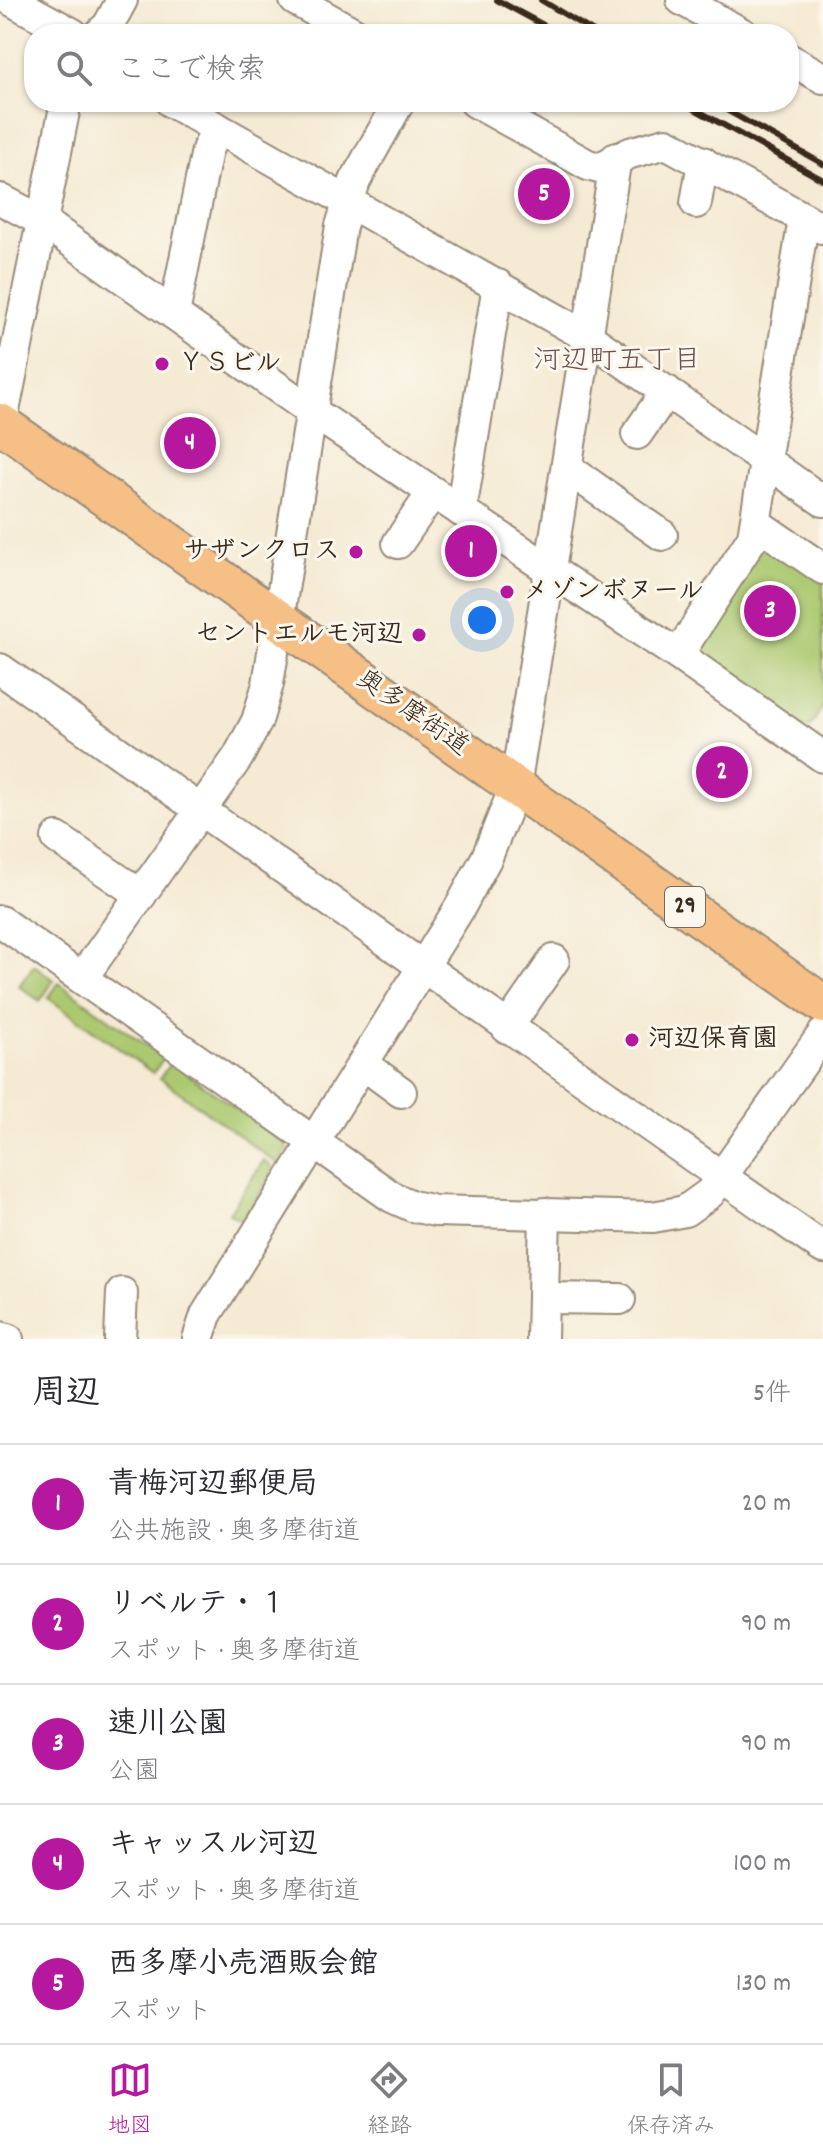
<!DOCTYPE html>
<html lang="ja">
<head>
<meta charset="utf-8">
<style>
	body { margin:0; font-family:Dekko,"Klee One",sans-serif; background:#f2f2f3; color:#2b2b33 }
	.you { position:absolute; left:482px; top:620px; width:28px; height:28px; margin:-20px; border:6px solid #fff; border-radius:50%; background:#1a73e8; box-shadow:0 0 0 12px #1a73e833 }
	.badge { display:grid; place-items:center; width:52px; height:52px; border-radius:50%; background:#b5179e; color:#fff; font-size:26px; font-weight:700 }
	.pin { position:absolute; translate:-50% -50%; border:4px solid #fff; box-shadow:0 2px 8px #0006 }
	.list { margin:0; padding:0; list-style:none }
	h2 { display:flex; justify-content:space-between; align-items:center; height:104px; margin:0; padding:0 32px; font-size:34px }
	h2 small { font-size:26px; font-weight:400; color:#7c7c81 }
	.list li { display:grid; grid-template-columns:52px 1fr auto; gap:24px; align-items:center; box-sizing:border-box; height:120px; padding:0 32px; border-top:2px solid #e1e1e2 }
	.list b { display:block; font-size:30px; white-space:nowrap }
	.list p { margin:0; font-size:26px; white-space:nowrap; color:#7c7c81 }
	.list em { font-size:26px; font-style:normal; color:#7c7c81 }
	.icon { flex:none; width:44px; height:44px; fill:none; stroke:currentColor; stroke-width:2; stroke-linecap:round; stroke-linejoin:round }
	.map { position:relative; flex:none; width:823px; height:1339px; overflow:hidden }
	.search { position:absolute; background:#fff; box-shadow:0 2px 6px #0004; left:24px; right:24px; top:24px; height:88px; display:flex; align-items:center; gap:20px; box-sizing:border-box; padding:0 28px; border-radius:32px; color:#7c7c81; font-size:30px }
	.sheet { height:704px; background:#fff }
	nav { display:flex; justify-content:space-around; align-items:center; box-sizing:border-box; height:112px; border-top:2px solid #e1e1e2; background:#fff; font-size:22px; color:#7c7c81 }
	nav a { display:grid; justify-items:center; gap:4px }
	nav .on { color:#b5179e }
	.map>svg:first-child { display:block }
	.green { fill:#abc970; stroke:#737a47; stroke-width:2 }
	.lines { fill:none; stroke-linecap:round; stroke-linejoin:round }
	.minor-casing { stroke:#988a78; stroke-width:34 }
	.major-casing { stroke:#988a78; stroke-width:42 }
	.minor { stroke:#fff; stroke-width:30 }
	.major { stroke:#f5bf86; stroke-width:38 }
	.rail { stroke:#3b2a1e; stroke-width:6 }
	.poi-dot { fill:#b5179e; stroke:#fbf7ec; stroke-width:3 }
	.labels { text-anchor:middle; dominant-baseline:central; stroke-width:6; stroke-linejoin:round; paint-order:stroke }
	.shield { fill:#fbf7ec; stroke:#75685c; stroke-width:2 }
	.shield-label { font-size:24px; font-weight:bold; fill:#3b2a1e }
	.poi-label { font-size:26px; font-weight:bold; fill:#3b2a1e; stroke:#fbf7ec; text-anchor:start }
	.street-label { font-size:26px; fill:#3b2a1e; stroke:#fbf7ec }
	.neighbourhood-label { font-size:28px; fill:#6f5256; stroke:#fbf7ec }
</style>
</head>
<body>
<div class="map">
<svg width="823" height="1339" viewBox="0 0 823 1339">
	<rect width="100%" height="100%" fill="#fbf7ec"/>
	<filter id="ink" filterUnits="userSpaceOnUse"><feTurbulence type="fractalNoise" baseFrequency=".0125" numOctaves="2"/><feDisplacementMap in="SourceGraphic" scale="16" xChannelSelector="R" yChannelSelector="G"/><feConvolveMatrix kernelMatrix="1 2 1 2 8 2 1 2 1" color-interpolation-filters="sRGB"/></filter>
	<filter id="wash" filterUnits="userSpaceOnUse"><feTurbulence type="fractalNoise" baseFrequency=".006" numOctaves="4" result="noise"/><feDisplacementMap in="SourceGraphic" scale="32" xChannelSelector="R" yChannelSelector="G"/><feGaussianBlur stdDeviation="1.8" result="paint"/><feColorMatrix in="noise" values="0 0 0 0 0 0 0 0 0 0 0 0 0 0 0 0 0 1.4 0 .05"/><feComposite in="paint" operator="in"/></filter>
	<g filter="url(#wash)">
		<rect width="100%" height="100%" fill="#f5ead3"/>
		<g class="green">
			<polygon points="762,544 823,576 823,706 810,727 799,729 696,656 694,646"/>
			<polygon points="34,965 54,980 40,1001 19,986"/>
			<polygon points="59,983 164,1058 153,1073 48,998"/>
			<polygon points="171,1062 287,1145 288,1149 278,1164 160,1078"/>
			<polygon points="264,1160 275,1169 242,1221 229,1213"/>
		</g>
	</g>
	<g filter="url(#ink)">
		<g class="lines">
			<g class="minor-casing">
				<g id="minor">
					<polyline points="11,0 73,34"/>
					<polyline points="295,0 356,34"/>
					<polyline points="682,0 743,34"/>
					<polyline points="99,34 108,26 122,0"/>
					<polyline points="789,59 823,78"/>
					<polyline points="171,102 588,337 823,501"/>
					<polyline points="475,102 588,165 599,168 630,153 666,143 822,228"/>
					<polyline points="0,199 42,221 311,411 678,655 823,757"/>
					<polyline points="696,203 703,162"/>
					<polyline points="174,314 207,150 217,128"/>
					<polyline points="0,431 66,102"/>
					<polyline points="637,434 667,391"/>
					<polyline points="567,468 662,535"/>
					<polyline points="461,511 498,285"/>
					<polyline points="756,523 823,569"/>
					<polyline points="398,543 433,492"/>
					<polyline points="678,655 753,537 804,218"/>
					<polyline points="0,669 823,1248"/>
					<polyline points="57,838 141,895"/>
					<polyline points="0,921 392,1197 412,1206 435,1211 653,1217 685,1211 710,1193 823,1034"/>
					<polyline points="82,978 238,757 257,721 268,684 341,226 355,181 399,102"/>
					<polyline points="507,1028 554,960"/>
					<polyline points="363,1064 401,1092"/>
					<polyline points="543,1298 620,1299"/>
					<polyline points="0,1337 8,1339"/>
					<polyline points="120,1339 122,1293"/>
					<polyline points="198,1339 206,1315 459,909 487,857 515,787 616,158"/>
					<polyline points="542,1339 545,1213"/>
				</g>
			</g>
			<g class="major-casing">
				<polyline id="major" points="0,423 823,1004"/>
			</g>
			<use href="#minor" class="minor"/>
			<use href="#major" class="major"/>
			<g class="rail">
				<polyline points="497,0 560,34"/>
				<polyline points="541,0 597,34"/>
				<polyline points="682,102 823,180"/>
				<polyline points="712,102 823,164"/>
			</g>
		</g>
	</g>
	<g class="poi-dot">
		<circle cx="162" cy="364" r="8"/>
		<circle cx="356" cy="552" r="8"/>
		<circle cx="507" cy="592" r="8"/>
		<circle cx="419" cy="635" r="8"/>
		<circle cx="632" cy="1040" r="8"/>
	</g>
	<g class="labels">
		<rect class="shield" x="665" y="887" width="40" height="40" rx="6"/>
		<g class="shield-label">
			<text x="685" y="907">29</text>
		</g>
		<g class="poi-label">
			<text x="178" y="364">ＹＳビル</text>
			<text x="340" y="552" text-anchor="end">サザンクロス</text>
			<text x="523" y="592">メゾンボヌール</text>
			<text x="403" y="635" text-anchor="end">セントエルモ河辺</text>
			<text x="648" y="1040">河辺保育園</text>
		</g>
		<g class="street-label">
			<text transform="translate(412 714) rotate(35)">奥多摩街道</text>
		</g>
		<g class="neighbourhood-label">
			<text x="617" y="363">河辺町五丁目</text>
		</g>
	</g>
</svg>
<div class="you"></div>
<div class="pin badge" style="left:471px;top:551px">1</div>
<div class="pin badge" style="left:722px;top:772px">2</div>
<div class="pin badge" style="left:770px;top:611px">3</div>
<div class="pin badge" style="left:190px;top:443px">4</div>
<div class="pin badge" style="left:544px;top:194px">5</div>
<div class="search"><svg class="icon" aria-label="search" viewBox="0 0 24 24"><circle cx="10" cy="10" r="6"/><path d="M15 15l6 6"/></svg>ここで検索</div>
</div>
<section class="sheet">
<h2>周辺<small>5件</small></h2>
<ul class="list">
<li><span class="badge">1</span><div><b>青梅河辺郵便局</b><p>公共施設 · 奥多摩街道</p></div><em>20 m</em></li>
<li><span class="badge">2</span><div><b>リベルテ・１</b><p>スポット · 奥多摩街道</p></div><em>90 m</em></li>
<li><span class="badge">3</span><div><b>速川公園</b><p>公園</p></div><em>90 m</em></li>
<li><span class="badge">4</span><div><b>キャッスル河辺</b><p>スポット · 奥多摩街道</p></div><em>100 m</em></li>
<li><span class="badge">5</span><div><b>西多摩小売酒販会館</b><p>スポット</p></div><em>130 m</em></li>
</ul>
</section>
<nav>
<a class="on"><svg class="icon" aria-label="map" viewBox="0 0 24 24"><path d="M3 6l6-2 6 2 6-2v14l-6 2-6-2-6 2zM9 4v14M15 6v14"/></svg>地図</a>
<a><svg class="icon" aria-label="directions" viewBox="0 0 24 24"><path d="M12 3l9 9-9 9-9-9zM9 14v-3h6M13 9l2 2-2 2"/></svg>経路</a>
<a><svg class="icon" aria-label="saved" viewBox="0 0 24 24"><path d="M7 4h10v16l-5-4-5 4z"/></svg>保存済み</a>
</nav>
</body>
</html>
